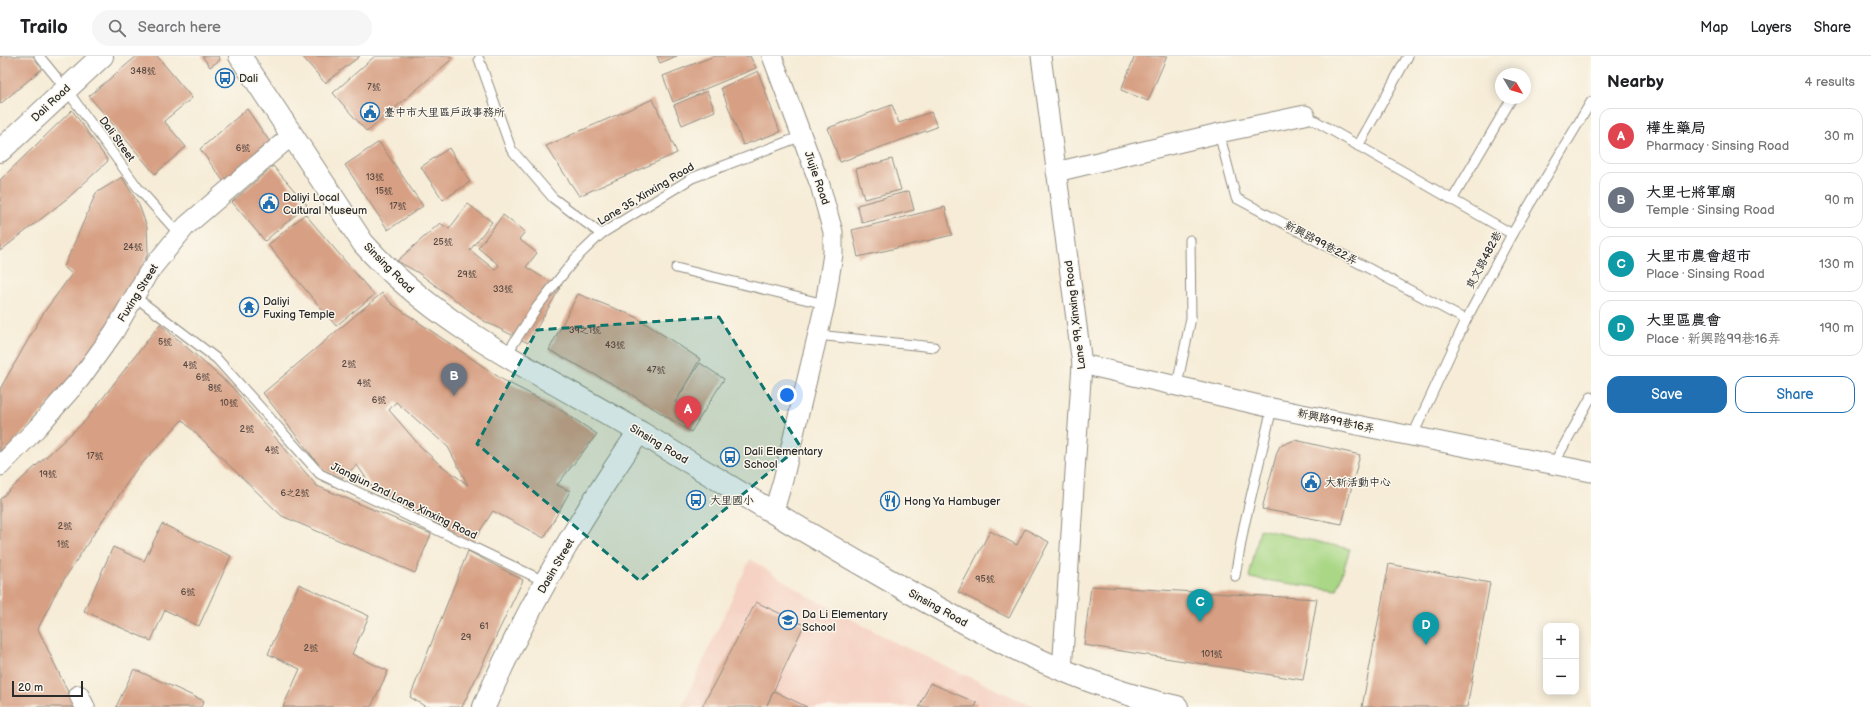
<!DOCTYPE html>
<html lang="en">
<head>
<meta charset="utf-8">
<style>
	body { margin:0; font-family:"Balsamiq Sans","LXGW WenKai TC",sans-serif; background:#f6f6f6; color:#202124 }
	.controls { position:absolute; right:12px; bottom:12px; display:grid; overflow:hidden; border-radius:8px; box-shadow:0 2px 10px #0003 }
	.controls button { width:36px; height:36px; display:grid; place-items:center; padding:0; border:0; border-bottom:1px solid #e0e0e0; background:#fff; color:#202124; font:20px sans-serif }
	.compass { position:absolute; left:1495px; top:12px; width:36px; height:36px; border-radius:50%; background:#fff; box-shadow:0 2px 10px #0003; rotate:128deg }
	.scale { position:absolute; left:12px; bottom:10px; width:71px; box-sizing:border-box; padding-left:4px; border:2px solid #2b2b2b; border-top:0; font-size:11px; line-height:14px; white-space:nowrap; color:#2b2b2b; -webkit-text-stroke:3px #fbf7ec; paint-order:stroke }
	.you { position:absolute; left:787px; top:339px; width:14px; height:14px; margin:-10px; border:3px solid #fff; border-radius:50%; background:#1a73e8; box-shadow:0 0 0 6px #1a73e833 }
	.badge { display:grid; place-items:center; width:26px; height:26px; border-radius:50%; background:#1f6fb2; color:#fff; font-size:13px; font-weight:700 }
	.pin { position:absolute; translate:-50% -33px; filter:drop-shadow(0 1px 2px #0008) }
	.pin::after { content:''; position:absolute; top:21px; width:14px; height:12px; background:inherit; clip-path:polygon(0 0,100% 0,50% 100%) }
	.list { margin:0; padding:0; list-style:none }
	h2 { display:flex; justify-content:space-between; align-items:center; height:52px; margin:0; padding:0 16px; font-size:17px }
	h2 small { font-size:13px; font-weight:400; color:#757577 }
	.list li { display:grid; grid-template-columns:26px 1fr auto; gap:12px; align-items:center; box-sizing:border-box; height:56px; margin:0 8px 8px; padding:0 8px; border:1px solid #e0e0e0; border-radius:12px }
	.list b { display:block; font-size:15px; white-space:nowrap }
	.list p { margin:0; font-size:13px; white-space:nowrap; color:#757577 }
	.list em { font-size:13px; font-style:normal; color:#757577 }
	.actions { display:flex; gap:8px; padding:12px 16px }
	.actions a { flex:1; padding:9px 0; border:1px solid #1f6fb2; border-radius:12px; text-align:center; font-size:14px; color:#1f6fb2 }
	.actions .main { background:#1f6fb2; color:#fff }
	.icon { flex:none; width:22px; height:22px; fill:none; stroke:currentColor; stroke-width:2; stroke-linecap:round; stroke-linejoin:round }
	.map { position:relative; flex:none; width:1591px; height:651px; overflow:hidden }
	header { display:flex; align-items:center; gap:24px; box-sizing:border-box; height:56px; padding:0 20px; background:#fff; border-bottom:1px solid #e0e0e0 }
	header strong { font-size:19px }
	nav { display:flex; gap:22px; margin-inline-start:auto; font-size:14px }
	.search { width:280px; height:36px; background:#f6f6f6; display:flex; align-items:center; gap:10px; box-sizing:border-box; padding:0 14px; border-radius:22px; color:#757577; font-size:15px }
	main { display:flex }
	aside { flex:1; background:#fff }
	.map>svg:first-child { display:block }
	.built { fill:#f5d2c3 }
	.green { fill:#a9d785; stroke:#6a8158 }
	.building { fill:#d7a084; fill-rule:evenodd }
	.lines { fill:none; stroke-linecap:round; stroke-linejoin:round }
	.lane-casing { stroke:#908c81; stroke-width:11 }
	.street-casing { stroke:#908c81; stroke-width:21 }
	.secondary-casing { stroke:#908c81; stroke-width:24 }
	.lane { stroke:#fff; stroke-width:9 }
	.street { stroke:#fff; stroke-width:19 }
	.secondary { stroke:#fff; stroke-width:22 }
	.marked { fill:#0f766e; fill-opacity:0.2; stroke:#0f766e; stroke-width:3; stroke-dasharray:8 5; stroke-linejoin:round }
	.labels { text-anchor:middle; dominant-baseline:central; stroke-width:3; stroke-linejoin:round; paint-order:stroke }
	.number-label { font-size:9px; fill:#564841 }
	.poi-label { font-size:11px; fill:#2b2b2b; stroke:#fbf7ec; text-anchor:start }
	.street-label { font-size:11px; fill:#2b2b2b; stroke:#fbf7ec }
</style>
</head>
<body>
<header>
<strong>Trailo</strong>
<div class="search"><svg class="icon" aria-label="search" viewBox="0 0 24 24"><circle cx="10" cy="10" r="6"/><path d="M15 15l6 6"/></svg>Search here</div>
<nav><a>Map</a><a>Layers</a><a>Share</a></nav>
</header>
<main>
<div class="map">
<svg width="1591" height="651" viewBox="0 0 1591 651">
	<rect width="100%" height="100%" fill="#fbf7ec"/>
	<filter id="ink" filterUnits="userSpaceOnUse"><feTurbulence type="fractalNoise" baseFrequency=".025" numOctaves="2"/><feDisplacementMap in="SourceGraphic" scale="8" xChannelSelector="R" yChannelSelector="G"/><feConvolveMatrix kernelMatrix="1 2 1 2 8 2 1 2 1" color-interpolation-filters="sRGB"/></filter>
	<filter id="wash" filterUnits="userSpaceOnUse"><feTurbulence type="fractalNoise" baseFrequency=".012" numOctaves="4" result="noise"/><feDisplacementMap in="SourceGraphic" scale="16" xChannelSelector="R" yChannelSelector="G"/><feGaussianBlur stdDeviation="0.9" result="paint"/><feColorMatrix in="noise" values="0 0 0 0 0 0 0 0 0 0 0 0 0 0 0 0 0 1.4 0 .05"/><feComposite in="paint" operator="in"/></filter>
	<g filter="url(#wash)">
		<rect width="100%" height="100%" fill="#f6ecd7"/>
		<polygon class="built" points="750,503 810,541 896,587 1035,651 682,651"/>
		<polygon class="green" points="1260,473 1350,493 1337,534 1249,522"/>
		<g id="blocks">
			<g class="building">
				<polygon points="0,0 33,0 43,12 0,48"/>
				<polygon points="137,0 157,0 192,42 164,65 186,91 155,118 89,40"/>
				<polygon points="202,0 218,0 220,4 210,11"/>
				<polygon points="302,0 360,0 325,27"/>
				<polygon points="375,0 449,0 452,3 367,76 333,37"/>
				<polygon points="657,0 677,0 660,7"/>
				<polygon points="714,0 750,0 756,12 673,46 663,20"/>
				<polygon points="1135,0 1167,0 1148,45 1121,34"/>
				<polygon points="758,15 780,76 743,89 721,32"/>
				<polygon points="707,35 715,55 682,69 674,49"/>
				<polygon points="653,43 677,97 579,140 546,90"/>
				<polygon points="892,49 899,67 931,56 937,71 840,106 828,72"/>
				<polygon points="247,53 270,86 224,126 200,93"/>
				<polygon points="72,54 108,105 69,141 0,195 0,124"/>
				<polygon points="379,86 423,150 388,174 345,109"/>
				<polygon points="449,92 470,126 443,144 421,111"/>
				<polygon points="892,103 901,134 864,143 856,113"/>
				<polygon points="273,110 307,149 265,185 232,146"/>
				<polygon points="122,121 139,149 147,171 148,197 134,229 96,295 0,403 0,333 44,256 72,218 64,211 96,137"/>
				<polygon points="909,135 914,154 862,167 857,149"/>
				<polygon points="468,148 492,166 470,194 495,214 499,209 478,192 503,159 525,176 519,183 537,197 526,211 560,232 528,287 484,265 417,216 397,205 440,167 449,173"/>
				<polygon points="945,151 952,179 858,201 852,174"/>
				<polygon points="305,158 374,239 336,270 268,189"/>
				<path d="M382 237 392 248 503 324 556 351 597 378 557 429 570 435 544 482 493 455 472 487 373 432 357 409 342 422 323 414 263 337ZM396 346 448 391 468 429 438 407 420 390 389 354Z"/>
				<polygon points="578,238 634,260 700,303 675,347 700,307 724,323 691,376 626,335 549,294"/>
				<polygon points="160,268 232,331 317,430 431,478 415,517 282,460 182,364 135,415 57,534 38,573 75,651 0,651 0,443 85,365"/>
				<polygon points="1295,384 1360,399 1342,468 1262,453 1277,396 1280,390"/>
				<polygon points="162,468 231,500 199,570 165,554 151,585 84,555 113,491 144,505"/>
				<polygon points="1025,473 1049,486 1009,562 958,536 990,475 1017,489"/>
				<polygon points="468,495 523,524 462,651 426,651 410,641"/>
				<polygon points="1389,508 1490,527 1467,651 1362,651"/>
				<polygon points="299,528 369,560 352,598 388,615 371,651 283,651 300,613 268,598"/>
				<polygon points="1091,530 1317,543 1303,624 1084,589"/>
				<polygon points="756,546 804,569 767,649 774,635 807,651 702,651"/>
				<polygon points="134,613 204,645 201,651 116,651"/>
				<polygon points="930,627 977,647 975,651 919,651"/>
			</g>
		</g>
	</g>
	<g filter="url(#ink)">
		<use href="#blocks" fill-opacity="0" stroke="#908c81" stroke-width="1"/>
		<g class="lines">
			<g class="lane-casing">
				<g id="lane">
					<polyline points="39,0 66,33 138,132 179,178"/>
					<polyline points="479,3 511,93 553,142 601,178"/>
					<polyline points="1305,59 1512,178"/>
					<polyline points="1219,77 1236,142 1466,264"/>
					<polyline points="1358,90 1408,0"/>
					<polyline points="1452,144 1512,42"/>
					<polyline points="676,212 825,248"/>
					<polyline points="134,240 217,303 320,418 546,526"/>
					<polyline points="817,279 934,291"/>
					<polyline points="506,299 537,251 575,203 601,178 692,122 802,80"/>
					<polyline points="1177,329 1191,262 1190,184"/>
					<polyline points="1412,381 1466,264 1512,178 1591,46"/>
					<polyline points="1553,409 1591,341"/>
					<polyline points="1235,520 1244,470 1272,352"/>
				</g>
			</g>
			<g class="street-casing">
				<g id="street">
					<polyline points="772,0 820,129 833,176 833,198 825,248 783,424 773,458"/>
					<polyline points="1041,0 1082,308 1062,615"/>
					<polyline points="1056,116 1219,77 1305,59"/>
					<polyline points="1082,308 1272,352 1591,416"/>
					<polyline points="0,410 37,372 80,323 114,276 148,217 186,170 292,79"/>
					<polyline points="79,639 85,651"/>
				</g>
			</g>
			<g class="secondary-casing">
				<g id="secondary">
					<path d="M240 0 363 187C439 273 546 320 643 378 722 426 800 473 880 519 973 573 1071 628 1177 651"/>
					<polyline points="0,95 102,0"/>
					<path d="M484 651C525 554 580 462 639 376"/>
				</g>
			</g>
			<use href="#lane" class="lane"/>
			<use href="#street" class="street"/>
			<use href="#secondary" class="secondary"/>
		</g>
	</g>
	<path class="marked" d="M719 261 800 390 640 525 477 388 537 274Z"/>
	<defs>
		<g id="bus-ring" transform="scale(1)"><circle r="9.5" fill="#fbf7ec" stroke="#1f6fb2" stroke-width="1.5"/><path d="M-5-6H5V4H4V6H2V4H-2V6H-4V4H-5ZM-3.5-4V0h7V-4ZM-3.5 1.2v1.5H-2V1.2ZM2 1.2v1.5H3.5V1.2Z" fill="#1f6fb2"/></g>
		<g id="civic-ring" transform="scale(1)"><circle r="9.5" fill="#fbf7ec" stroke="#1f6fb2" stroke-width="1.5"/><path d="M-.6-6.5H3V-4.5H.6V-3L4-1V1h2V6H-6V1h2V-1L-.6-3ZM-1.2 2.5V6h2.4V2.5Z" fill="#1f6fb2"/></g>
		<g id="temple-ring" transform="scale(1)"><circle r="9.5" fill="#fbf7ec" stroke="#1f6fb2" stroke-width="1.5"/><path d="M0-6L5-2H3V0L6.5 2.5H4V6H1.5V3h-3V6H-4V2.5H-6.5L-3 0V-2H-5Z" fill="#1f6fb2"/></g>
		<g id="restaurant-ring" transform="scale(1)"><circle r="9.5" fill="#fbf7ec" stroke="#1f6fb2" stroke-width="1.5"/><path d="M-5-6h1v4h1v-4h1v4h1v-4h1v5L-1.5 .5V6h-2V.5L-5-1ZM5-6V6H3V1.5H1.5Q1.5-4 5-6Z" fill="#1f6fb2"/></g>
		<g id="school-ring" transform="scale(1)"><circle r="9.5" fill="#fbf7ec" stroke="#1f6fb2" stroke-width="1.5"/><path d="M0-5L7-2L0 1L-7-2ZM-4 1L0 2.5L4 1V4Q0 6-4 4Z" fill="#1f6fb2"/></g>
	</defs>
	<g fill-rule="evenodd">
		<use href="#bus-ring" x="225" y="22"/>
		<use href="#civic-ring" x="370" y="56"/>
		<use href="#civic-ring" x="269" y="147"/>
		<use href="#temple-ring" x="249" y="251"/>
		<use href="#bus-ring" x="730" y="401"/>
		<use href="#civic-ring" x="1311" y="426"/>
		<use href="#bus-ring" x="696" y="444"/>
		<use href="#restaurant-ring" x="890" y="445"/>
		<use href="#school-ring" x="788" y="564"/>
	</g>
	<g class="labels">
		<g class="number-label">
			<text x="143" y="15">348號</text>
			<text x="374" y="31">7號</text>
			<text x="243" y="92">6號</text>
			<text x="375" y="121">13號</text>
			<text x="384" y="135">15號</text>
			<text x="398" y="150">17號</text>
			<text x="443" y="186">25號</text>
			<text x="133" y="191">24號</text>
			<text x="467" y="218">29號</text>
			<text x="503" y="233">33號</text>
			<text x="585" y="274">39之1號</text>
			<text x="165" y="286">5號</text>
			<text x="615" y="289">43號</text>
			<text x="349" y="308">2號</text>
			<text x="190" y="309">4號</text>
			<text x="656" y="314">47號</text>
			<text x="203" y="321">6號</text>
			<text x="364" y="327">4號</text>
			<text x="215" y="332">8號</text>
			<text x="379" y="344">6號</text>
			<text x="229" y="347">10號</text>
			<text x="247" y="373">2號</text>
			<text x="272" y="394">4號</text>
			<text x="95" y="400">17號</text>
			<text x="48" y="418">19號</text>
			<text x="295" y="437">6之2號</text>
			<text x="65" y="470">2號</text>
			<text x="63" y="488">1號</text>
			<text x="985" y="523">95號</text>
			<text x="188" y="536">6號</text>
			<text x="484" y="570">61</text>
			<text x="466" y="581">29</text>
			<text x="311" y="592">2號</text>
			<text x="1212" y="598">101號</text>
		</g>
		<g class="poi-label">
			<text x="239" y="22">Dali</text>
			<text x="384" y="56">臺中市大里區戶政事務所</text>
			<text x="283" y="141">Daliyi Local<tspan x="283" dy="13">Cultural Museum</tspan></text>
			<text x="263" y="245">Daliyi<tspan x="263" dy="13">Fuxing Temple</tspan></text>
			<text x="744" y="395">Dali Elementary<tspan x="744" dy="13">School</tspan></text>
			<text x="1325" y="426">大新活動中心</text>
			<text x="710" y="444">大里國小</text>
			<text x="904" y="445">Hong Ya Hambuger</text>
			<text x="802" y="558">Da Li Elementary<tspan x="802" dy="13">School</tspan></text>
		</g>
		<g class="street-label">
			<text transform="translate(51 47) rotate(-43)">Dali Road</text>
			<text transform="translate(117 83) rotate(54)">Dali Street</text>
			<text transform="translate(817 122) rotate(71)">Jiujie Road</text>
			<text transform="translate(646 138) rotate(-31)">Lane 35, Xinxing Road</text>
			<text transform="translate(1321 187) rotate(28)">新興路99巷22弄</text>
			<text transform="translate(1484 204) rotate(-62)">爽文路482巷</text>
			<text transform="translate(389 212) rotate(45)">Sinsing Road</text>
			<text transform="translate(138 237) rotate(-58)">Fuxing Street</text>
			<text transform="translate(1075 259) rotate(-97)">Lane 99, Xinxing Road</text>
			<text transform="translate(1336 365) rotate(12)">新興路99巷16弄</text>
			<text transform="translate(659 388) rotate(31)">Sinsing Road</text>
			<text transform="translate(404 445) rotate(26)">Jiangjun 2nd Lane, Xinxing Road</text>
			<text transform="translate(556 510) rotate(-60)">Dasin Street</text>
			<text transform="translate(938 552) rotate(29)">Sinsing Road</text>
		</g>
	</g>
</svg>
<div class="controls">
<button>+</button>
<button>−</button>
</div>
<svg class="compass" viewBox="-18 -18 36 36"><path d="M0-13l5 13h-10z" fill="#e53935"/><path d="M0 13l5-13h-10z" fill="#757577"/></svg>
<div class="scale">20 m</div>
<div class="you"></div>
<div class="pin badge" style="left:688px;top:373px;background:#e0444e">A</div>
<div class="pin badge" style="left:454px;top:340px;background:#6b7280">B</div>
<div class="pin badge" style="left:1200px;top:566px;background:#0f9aa8">C</div>
<div class="pin badge" style="left:1426px;top:589px;background:#0f9aa8">D</div>
</div>
<aside>
<h2>Nearby<small>4 results</small></h2>
<ul class="list">
<li><span class="badge" style="background:#e0444e">A</span><div><b>樺生藥局</b><p>Pharmacy · Sinsing Road</p></div><em>30 m</em></li>
<li><span class="badge" style="background:#6b7280">B</span><div><b>大里七將軍廟</b><p>Temple · Sinsing Road</p></div><em>90 m</em></li>
<li><span class="badge" style="background:#0f9aa8">C</span><div><b>大里市農會超市</b><p>Place · Sinsing Road</p></div><em>130 m</em></li>
<li><span class="badge" style="background:#0f9aa8">D</span><div><b>大里區農會</b><p>Place · 新興路99巷16弄</p></div><em>190 m</em></li>
</ul>
<div class="actions"><a class="main">Save</a><a>Share</a></div>
</aside>
</main>
</body>
</html>
